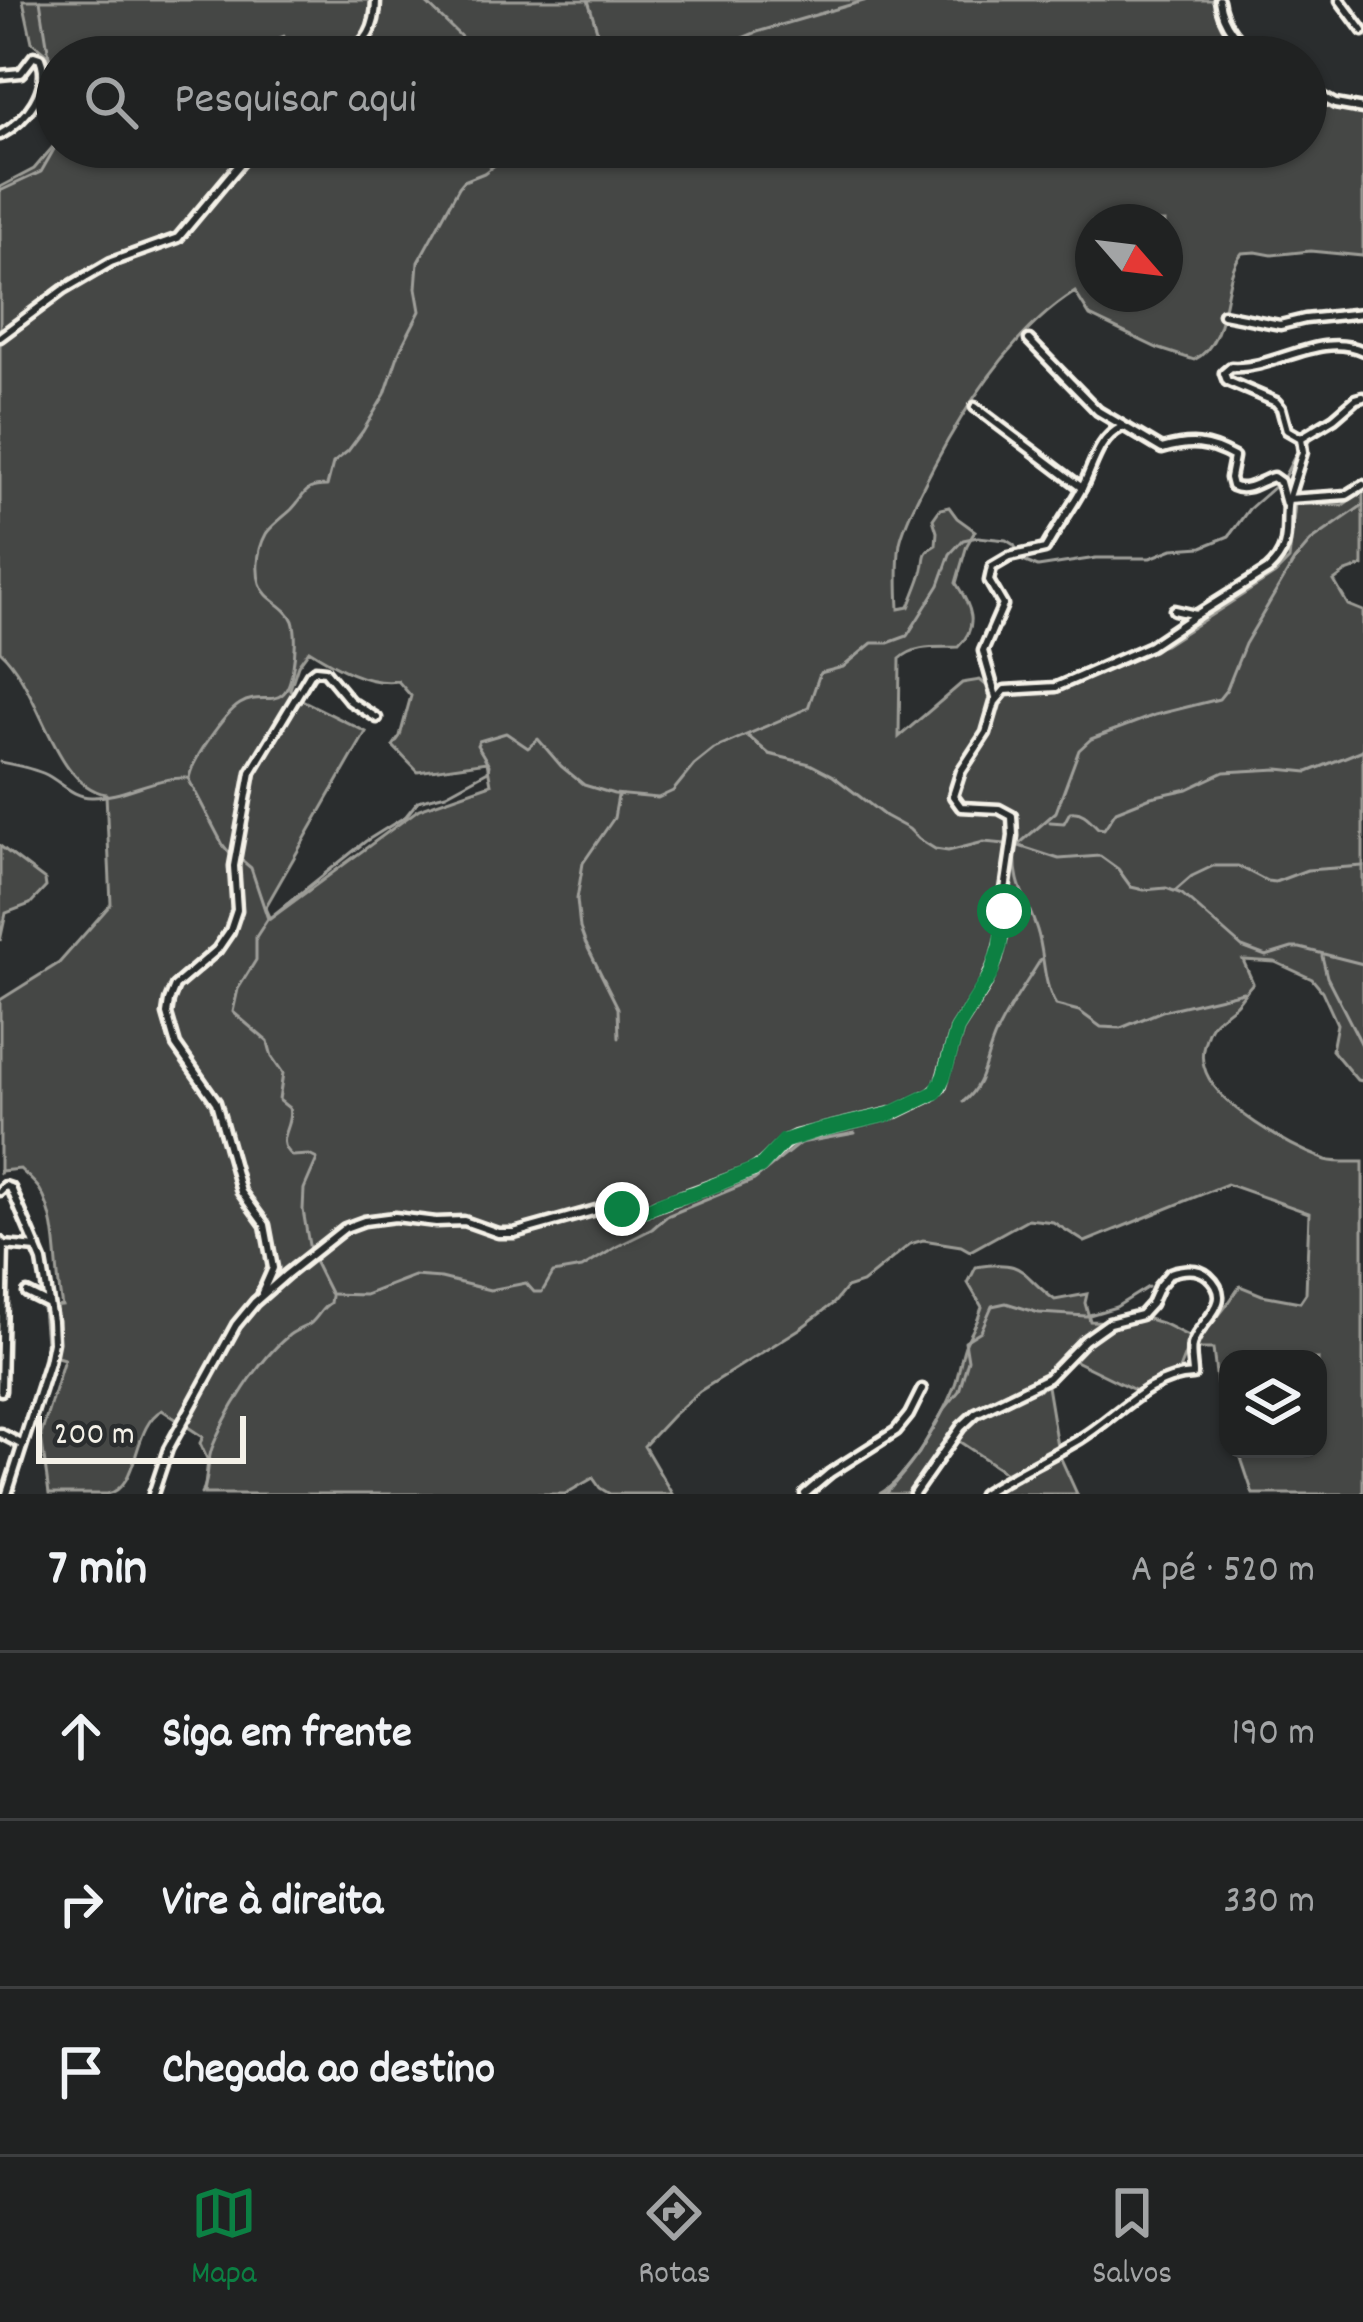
<!DOCTYPE html>
<html lang="pt">
<head>
<meta charset="utf-8">
<style>
	body { margin:0; font-family:Dekko,sans-serif; background:#282a2a; color:#f1f3f6 }
	.controls { position:absolute; right:36px; bottom:36px; display:grid; overflow:hidden; border-radius:24px; box-shadow:0 3px 9px #0004 }
	.controls button { width:108px; height:108px; display:grid; place-items:center; padding:0; border:0; border-bottom:3px solid #3d3f40; background:#202222; color:#f1f3f6; font:60px sans-serif }
	.compass { position:absolute; left:1075px; top:204px; width:108px; height:108px; border-radius:50%; background:#202222; box-shadow:0 3px 9px #0004; rotate:118deg }
	.scale { position:absolute; left:36px; bottom:30px; width:210px; box-sizing:border-box; padding-left:12px; border:6px solid #f4f1e8; border-top:0; font-size:33px; line-height:42px; white-space:nowrap; color:#f4f1e8; -webkit-text-stroke:9px #2a2d2e; paint-order:stroke }
	.stop { position:absolute; width:36px; height:36px; margin:-27px; border:9px solid #0b8043; border-radius:50%; background:#fff }
	.stop.end { background:#0b8043; border-color:#fff; box-shadow:0 3px 12px #0008 }
	.list { margin:0; padding:0; list-style:none }
	h2 { display:flex; justify-content:space-between; align-items:center; height:156px; margin:0; padding:0 48px; font-size:51px }
	h2 small { font-size:39px; font-weight:400; color:#a2a4a5 }
	.list li { display:grid; grid-template-columns:78px 1fr auto; gap:36px; align-items:center; box-sizing:border-box; height:168px; padding:0 48px; border-top:3px solid #3d3f40 }
	.list b { display:block; font-size:45px; white-space:nowrap }
	.list em { font-size:39px; font-style:normal; color:#a2a4a5 }
	.icon { flex:none; width:66px; height:66px; fill:none; stroke:currentColor; stroke-width:2; stroke-linecap:round; stroke-linejoin:round }
	.map { position:relative; flex:none; width:1363px; height:1494px; overflow:hidden }
	.search { position:absolute; background:#202222; box-shadow:0 3px 9px #0004; left:36px; right:36px; top:36px; height:132px; display:flex; align-items:center; gap:30px; box-sizing:border-box; padding:0 42px; border-radius:66px; color:#a2a4a5; font-size:45px }
	.sheet { height:660px; background:#202222 }
	nav { display:flex; justify-content:space-around; align-items:center; box-sizing:border-box; height:168px; border-top:3px solid #3d3f40; background:#202222; font-size:33px; color:#a2a4a5 }
	nav a { display:grid; justify-items:center; gap:6px }
	nav .on { color:#0b8043 }
	.map>svg:first-child { display:block }
	.green { fill:#444645; stroke:#9c9c96; stroke-width:3; fill-rule:evenodd }
	.lines { fill:none; stroke-linecap:round; stroke-linejoin:round }
	.stream { stroke:#9f9f9a; stroke-width:3 }
	.minor-casing { stroke:#f4f1e8; stroke-width:15 }
	.minor { stroke:#2a2d2e; stroke-width:6 }
	.route { stroke:#0b8043; stroke-width:15 }
</style>
</head>
<body>
<div class="map">
<svg width="1363" height="1494" viewBox="0 0 1363 1494">
	<rect width="100%" height="100%" fill="#2a2d2e"/>
	<filter id="ink" filterUnits="userSpaceOnUse"><feTurbulence type="fractalNoise" baseFrequency=".00833" numOctaves="2"/><feDisplacementMap in="SourceGraphic" scale="24" xChannelSelector="R" yChannelSelector="G"/><feConvolveMatrix kernelMatrix="1 2 1 2 8 2 1 2 1" color-interpolation-filters="sRGB"/></filter>
	<g filter="url(#ink)">
		<g class="green">
			<path d="M23 0H1223C1217 23 1235 42 1252 57H57V71L51 68 49 56 32 42Z"/>
			<path d="M1314 78C1327 102 1334 112 1363 114V256L1310 251 1272 255 1256 252 1242 253C1220 279 1232 341 1194 360L1157 348 1090 316 1075 292C1008 334 956 420 921 491 913 507 904 525 900 543 897 563 898 589 899 609L909 607C913 597 921 578 923 569 926 555 922 553 936 545L937 532 933 519 940 509 949 507 957 518 975 531 967 545 956 583C971 606 980 626 958 647 938 648 916 644 900 659L899 737 962 683 980 680 994 692 1044 690 1126 657 1165 645 1275 574 1289 560 1295 504 1343 505 1363 490V566L1346 572 1334 581 1348 605 1363 611V1081L1357 1080 1332 1050 1337 1024 1322 991 1312 979 1275 962 1243 960 1253 983C1246 990 1242 998 1235 1005 1222 1017 1211 1019 1206 1038 1203 1046 1201 1057 1204 1066 1213 1105 1291 1147 1326 1160 1337 1163 1351 1162 1363 1162V1494H1253L1238 1449H1318V1359H1228V1407L1219 1399 1213 1349H1187L1176 1377 1141 1393 1069 1358 1046 1380 1058 1452 1077 1494H987L1011 1476 954 1438 913 1494H879C907 1481 942 1417 954 1387 960 1373 960 1355 967 1341 974 1327 977 1325 982 1307L968 1283 976 1267C1027 1258 1020 1275 1055 1300L1087 1294 1085 1303 1090 1321 1121 1322 1142 1317 1164 1324 1192 1338C1213 1326 1227 1306 1240 1286L1262 1295 1300 1302 1306 1293 1309 1213 1227 1184 1085 1242 1053 1222 1028 1219 970 1251 961 1246 923 1240 910 1244 862 1283 846 1288 834 1303 801 1328 700 1391 672 1416 644 1446 672 1494H610L600 1488 593 1478 565 1494H204L208 1461 200 1443 203 1437 162 1410C132 1426 140 1488 107 1494 89 1494 67 1494 49 1494L41 1435 64 1359 47 1354 43 1308 62 1306C54 1270 60 1223 40 1190 35 1182 26 1175 20 1169L1 1171 0 1174V1000L59 963 111 904 106 794C53 785 41 688 0 651V187L34 169 57 142V147H1306V88ZM1093 222H1165V294H1093ZM309 650C334 666 368 686 398 681L411 696 400 736 393 746 418 772 487 762 491 784 419 809 270 919 265 908 366 732 294 696 290 689 298 665Z"/>
			<polygon points="0,846 45,880 46,887 30,904 6,913 0,941"/>
		</g>
		<g class="lines">
			<g class="stream">
				<polyline points="40,0 57,106"/>
				<polyline points="423,0 482,57"/>
				<polyline points="588,0 605,57"/>
				<polyline points="236,57 284,36"/>
				<polyline points="697,57 757,32 867,0"/>
				<polyline points="0,191 41,172 57,144"/>
				<polyline points="748,736 769,754 810,764 833,776 885,816 909,829 919,839 935,849 948,851 984,842 1016,845 1059,859 1100,856 1118,869 1131,887 1144,890 1166,888 1182,894 1242,947 1266,956 1292,948 1300,948 1363,964"/>
				<path d="M0 762C16 765 33 768 47 775 62 783 73 797 91 797 124 798 153 776 187 778"/>
				<path d="M189 779C191 761 225 713 240 704 264 689 286 716 293 667 295 655 297 633 293 621 287 608 277 605 267 595 253 581 257 550 266 534 270 527 286 515 292 509 307 493 303 486 327 486L333 463 348 451 363 431 385 394 400 350 420 311 416 288 418 262 459 187 464 181 484 173 519 147"/>
				<polyline points="189,780 223,845 231,855"/>
				<polyline points="618,796 614,818 583,863 577,899 580,928 585,942 618,1008 619,1038"/>
				<path d="M1050 822 1064 823 1070 812C1083 810 1090 820 1098 828L1104 829 1116 811 1151 797 1188 789 1224 772 1278 769 1308 772 1363 750"/>
				<polyline points="1019,844 1056,812 1079,750 1091,739 1155,715 1219,699 1227,689 1245,644 1294,561 1311,541 1363,505"/>
				<path d="M1016 847C1013 886 1026 896 1037 930 1045 955 1042 982 1056 1005L1079 1011 1101 1027 1121 1028 1162 1011 1243 992"/>
				<polyline points="238,857 251,868 268,919"/>
				<polyline points="1176,890 1192,876 1213,866 1238,866 1267,881 1275,882 1307,870 1363,866"/>
				<polyline points="1322,956 1327,977 1363,1047"/>
				<path d="M963 1102C986 1083 984 1059 996 1034 1008 1008 1026 984 1041 959"/>
				<path d="M310 1251 303 1210 304 1189 317 1159 309 1155 292 1156C272 1140 294 1127 289 1108L279 1100 283 1073 272 1057 268 1042 233 1012 238 989 256 960V937L267 920 366 841 406 816 418 801 446 794 488 771 489 765 477 745 479 741 506 733 528 748 538 739 561 766 584 785 614 794 658 798 673 791 694 765 714 749 808 708 820 673 843 667 872 643H888L907 636 939 585 950 554 963 540 978 537 1006 540 1014 545 1023 561 1038 567 1096 558H1150L1173 549 1202 547 1229 536 1249 509 1283 479 1296 454"/>
				<polyline points="313,1259 330,1293"/>
				<polyline points="331,1294 365,1295 414,1276 441,1278 490,1290 526,1283 534,1292 542,1292 553,1273 582,1268 618,1246 652,1229 667,1216 754,1180 800,1143 855,1133"/>
				<path d="M201 1494C210 1480 206 1464 212 1448 225 1414 259 1360 287 1337 294 1330 305 1328 311 1323 319 1316 321 1308 330 1303L331 1296"/>
				<polyline points="886,1494 919,1453 943,1411 959,1391 968,1360 965,1341 981,1331 992,1306 1006,1303 1039,1313 1086,1316 1116,1307 1148,1287"/>
			</g>
			<g class="minor-casing">
				<g id="minor">
					<path d="M1219 0C1222 25 1238 41 1257 57"/>
					<polyline points="1340,0 1363,31"/>
					<path d="M344 57C367 43 376 28 376 0"/>
					<path d="M0 75 21 73 34 56 40 58C52 88 26 121 0 135"/>
					<polyline points="1306,88 1335,104 1363,109"/>
					<polyline points="1223,314 1280,325 1305,319 1363,313"/>
					<polyline points="0,337 63,290 111,262 178,238 254,147"/>
					<path d="M1029 340 1098 411 1162 449C1191 441 1207 442 1234 457L1230 478 1232 486C1247 493 1259 481 1273 477L1280 482 1286 504"/>
					<polyline points="975,407 1082,488"/>
					<path d="M1301 438 1287 430 1281 408 1276 402 1227 381 1224 373 1231 367C1275 370 1319 331 1363 351"/>
					<polyline points="1288,500 1303,452 1301,438 1334,418 1356,399 1363,397"/>
					<path d="M1196 615 1268 570C1294 546 1283 528 1288 499L1347 495 1363 485"/>
					<path d="M996 697 983 651 1003 605 989 581 992 567 1009 557 1045 549C1056 529 1070 510 1081 490 1093 468 1097 439 1122 427"/>
					<polyline points="0,1191 5,1186 11,1188 42,1261 52,1321 53,1342 49,1362 7,1494"/>
					<polyline points="0,1241 4,1245 37,1248"/>
					<polyline points="27,1293 49,1304"/>
					<polyline points="262,1293 273,1268 265,1225 241,1192 216,1102 176,1045 167,1014 169,1001 175,986 217,950 230,931 237,910 234,866 251,772 310,674 315,670 325,671 350,701 377,718"/>
					<polyline points="1,1391 4,1245"/>
					<polyline points="0,1433 21,1444"/>
					<path d="M153 1494 168 1449 236 1325 255 1302 287 1274 345 1228 364 1221 395 1217 436 1222 464 1221 498 1233H514L596 1210 613 1208 645 1210 752 1171C770 1162 777 1144 796 1136L896 1112 931 1095 940 1087 957 1029 984 987 996 960 1004 928V897L1013 836 1012 816 999 809 961 807 953 796 961 771 986 733 995 702 1005 690 1056 687 1150 646 1196 615 1174 610"/>
					<polyline points="805,1494 830,1473 896,1431 909,1415 922,1389"/>
					<path d="M914 1494 961 1427 976 1413 1048 1378 1085 1340 1109 1323 1141 1315 1151 1304 1159 1286 1170 1273C1182 1269 1198 1267 1208 1276 1238 1303 1198 1321 1192 1345 1190 1355 1193 1366 1193 1375 1147 1377 1118 1416 1080 1439 1048 1458 1014 1474 982 1494"/>
				</g>
			</g>
			<use href="#minor" class="minor"/>
		</g>
	</g>
	<g class="lines" filter="url(#ink)">
		<polyline class="route" points="622,1209 645,1210 670,1200 695,1193 760,1167 784,1141 816,1131 890,1114 936,1092 944,1076 957,1029 991,974 1000,946 1004,911"/>
	</g>
</svg>
<div class="controls">
<button><svg class="icon" aria-label="layers" viewBox="0 0 24 24"><path d="M12 4l9 5-9 5-9-5zM3 14l9 5 9-5"/></svg></button>
</div>
<svg class="compass" viewBox="-18 -18 36 36"><path d="M0-13l5 13h-10z" fill="#e53935"/><path d="M0 13l5-13h-10z" fill="#a2a4a5"/></svg>
<div class="scale">200 m</div>
<div class="stop" style="left:1004px;top:911px"></div>
<div class="stop end" style="left:622px;top:1209px"></div>
<div class="search"><svg class="icon" aria-label="search" viewBox="0 0 24 24"><circle cx="10" cy="10" r="6"/><path d="M15 15l6 6"/></svg>Pesquisar aqui</div>
</div>
<section class="sheet">
<h2>7 min<small>A pé · 520 m</small></h2>
<ul class="list">
<li><svg class="icon" aria-label="ahead" viewBox="0 0 24 24"><path d="M12 20V5M6 11l6-6 6 6"/></svg><div><b>Siga em frente</b></div><em>190 m</em></li>
<li><svg class="icon" aria-label="right" viewBox="0 0 24 24"><path d="M7 20v-9h11M14 6l5 5-5 5"/></svg><div><b>Vire à direita</b></div><em>330 m</em></li>
<li><svg class="icon" aria-label="arrive" viewBox="0 0 24 24"><path d="M6 21V4h12l-3 4 3 4H6"/></svg><div><b>Chegada ao destino</b></div></li>
</ul>
</section>
<nav>
<a class="on"><svg class="icon" aria-label="map" viewBox="0 0 24 24"><path d="M3 6l6-2 6 2 6-2v14l-6 2-6-2-6 2zM9 4v14M15 6v14"/></svg>Mapa</a>
<a><svg class="icon" aria-label="directions" viewBox="0 0 24 24"><path d="M12 3l9 9-9 9-9-9zM9 14v-3h6M13 9l2 2-2 2"/></svg>Rotas</a>
<a><svg class="icon" aria-label="saved" viewBox="0 0 24 24"><path d="M7 4h10v16l-5-4-5 4z"/></svg>Salvos</a>
</nav>
</body>
</html>
